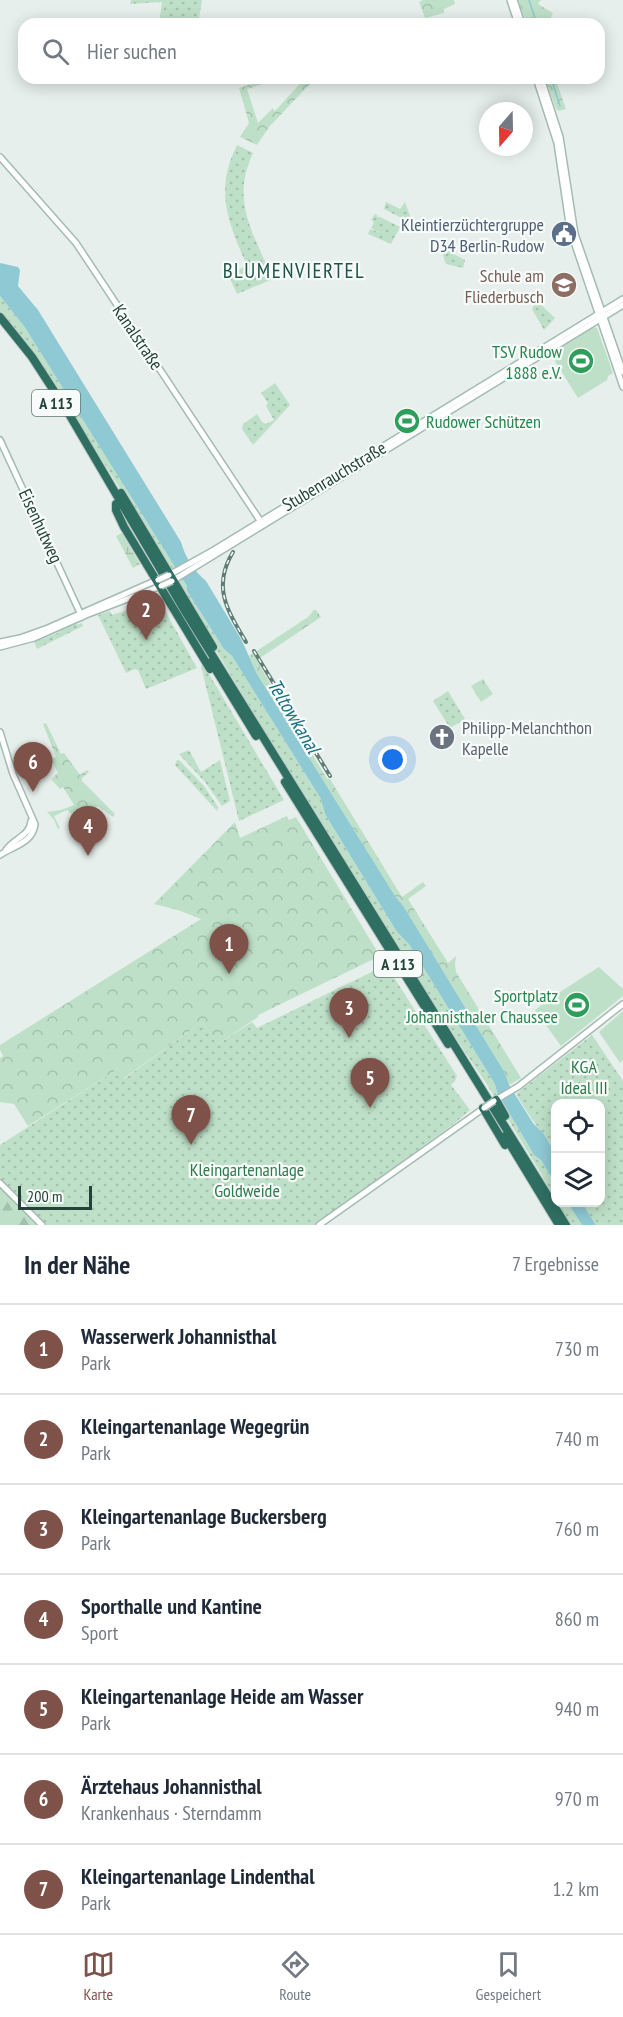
<!DOCTYPE html>
<html lang="de">
<head>
<meta charset="utf-8">
<style>
	body { margin:0; font-family:"PT Sans Narrow",sans-serif; background:#f2f2f3; color:#1f2937 }
	.controls { position:absolute; right:18px; bottom:18px; display:grid; overflow:hidden; border-radius:12px; box-shadow:0 3px 15px #0003 }
	.controls button { width:54px; height:54px; display:grid; place-items:center; padding:0; border:0; border-bottom:2px solid #e0e1e3; background:#fff; color:#1f2937; font:30px sans-serif }
	.compass { position:absolute; left:479px; top:102px; width:54px; height:54px; border-radius:50%; background:#fff; box-shadow:0 3px 15px #0003; rotate:200deg }
	.scale { position:absolute; left:18px; bottom:15px; width:74px; box-sizing:border-box; padding-left:6px; border:3px solid #24423a; border-top:0; font-size:16px; line-height:21px; white-space:nowrap; color:#24423a; -webkit-text-stroke:4px #f7fbf9; paint-order:stroke }
	.you { position:absolute; left:393px; top:760px; width:21px; height:21px; margin:-15px; border:4px solid #fff; border-radius:50%; background:#1a73e8; box-shadow:0 0 0 9px #1a73e833 }
	.badge { display:grid; place-items:center; width:39px; height:39px; border-radius:50%; background:#7f5249; color:#fff; font-size:20px; font-weight:700 }
	.pin { position:absolute; translate:-50% -50px; filter:drop-shadow(0 2px 3px #0008) }
	.pin::after { content:''; position:absolute; top:32px; width:21px; height:18px; background:inherit; clip-path:polygon(0 0,100% 0,50% 100%) }
	.list { margin:0; padding:0; list-style:none }
	h2 { display:flex; justify-content:space-between; align-items:center; height:78px; margin:0; padding:0 24px; font-size:26px }
	h2 small { font-size:20px; font-weight:400; color:#747a83 }
	.list li { display:grid; grid-template-columns:39px 1fr auto; gap:18px; align-items:center; box-sizing:border-box; height:90px; padding:0 24px; border-top:2px solid #e0e1e3 }
	.list b { display:block; font-size:22px; white-space:nowrap }
	.list p { margin:0; font-size:20px; white-space:nowrap; color:#747a83 }
	.list em { font-size:20px; font-style:normal; color:#747a83 }
	.icon { flex:none; width:33px; height:33px; fill:none; stroke:currentColor; stroke-width:2; stroke-linecap:round; stroke-linejoin:round }
	.map { position:relative; flex:none; width:623px; height:1225px; overflow:hidden }
	.search { position:absolute; background:#fff; box-shadow:0 3px 15px #0003; left:18px; right:18px; top:18px; height:66px; display:flex; align-items:center; gap:15px; box-sizing:border-box; padding:0 21px; border-radius:18px; color:#747a83; font-size:22px }
	.sheet { height:708px; background:#fff }
	nav { display:flex; justify-content:space-around; align-items:center; box-sizing:border-box; height:84px; border-top:2px solid #e0e1e3; background:#fff; font-size:16px; color:#747a83 }
	nav a { display:grid; justify-items:center; gap:3px }
	nav .on { color:#7f5249 }
	.map>svg:first-child { display:block }
	.grass { fill:url(#grass-dots) }
	.forest { fill:url(#forest-firs) }
	.wetland { fill:url(#wetland-marsh) }
	.park { fill:url(#park-crowns) }
	.pitch { fill:#bfe0c8 }
	.water { fill:#8ec9d4 }
	.lines { fill:none; stroke-linecap:round; stroke-linejoin:round }
	.stream { stroke:#8ec9d4; stroke-width:1.5 }
	.secondary-casing { stroke:#a4bbb3; stroke-width:8 }
	.highway-casing { stroke:#c2cac8; stroke-width:10 }
	.secondary { stroke:#fff; stroke-width:5 }
	.highway { stroke:#2f6f62; stroke-width:8 }
	.rail-casing { stroke:#5f7d75; stroke-width:4 }
	.rail { stroke:#f7fbf9; stroke-width:1.5; stroke-dasharray:4.5; stroke-linecap:butt }
	.secondary-bridge-casing { stroke:#a4bbb3; stroke-width:8; stroke-linecap:butt }
	.secondary-bridge { stroke:#fff; stroke-width:5 }
	.labels { text-anchor:middle; dominant-baseline:central; stroke-width:4.5; stroke-linejoin:round; paint-order:stroke }
	.shield { fill:#f7fbf9; stroke:#637a73; stroke-width:1.5 }
	.shield-label { font-size:16px; font-weight:bold; fill:#24423a }
	.service-label { font-size:18px; fill:#4e5e75; stroke:#f7fbf9; text-anchor:end }
	.education-label { font-size:18px; fill:#785e54; stroke:#f7fbf9; text-anchor:end }
	.street-label { font-size:18px; fill:#24423a; stroke:#f7fbf9 }
	.leisure-label { font-size:18px; fill:#27864d; stroke:#f7fbf9; text-anchor:end }
	.worship-label { font-size:18px; fill:#5b616d; stroke:#f7fbf9; text-anchor:start }
	.park-label { font-size:18px; fill:#2d7a4b; stroke:#f7fbf9 }
	.water-label { font-size:20px; font-style:italic; fill:#1c6f80; stroke:#f7fbf9 }
	.quarter-label { font-size:21px; letter-spacing:1.5px; fill:#1f5548; stroke:#f7fbf9 }
</style>
</head>
<body>
<div class="map">
<svg width="623" height="1225" viewBox="0 0 623 1225">
	<defs>
		<pattern id="grass-dots" width="8" height="8" patternUnits="userSpaceOnUse" patternTransform="scale(1.5)"><rect width="8" height="8" fill="#bfe0c8"/><path d="M2 2h.1M6 6h.1" fill="none" stroke="#a4c1ad" stroke-width="1.8" stroke-linecap="round"/></pattern>
		<pattern id="forest-firs" width="22" height="20" patternUnits="userSpaceOnUse" patternTransform="scale(1.5)"><rect width="22" height="20" fill="#bfe0c8"/><path d="M5 1l3.5 6h-7zM16 11l3.5 6h-7z" fill="#a4c1ad"/></pattern>
		<pattern id="wetland-marsh" width="20" height="14" patternUnits="userSpaceOnUse" patternTransform="scale(1.5)"><rect width="20" height="14" fill="#bfe0c8"/><path d="M1 5h8M5 5V1M11 12h8M15 12V8" fill="none" stroke="#a4c1ad"/></pattern>
		<pattern id="park-crowns" width="20" height="18" patternUnits="userSpaceOnUse" patternTransform="scale(1.5)"><rect width="20" height="18" fill="#bfe0c8"/><path d="M2 6a3 3 0 1 1 6 0M12 15a3 3 0 1 1 6 0" fill="none" stroke="#a4c1ad"/></pattern>
	</defs>
	<rect width="100%" height="100%" fill="#e6efeb"/>
	<g class="grass">
		<polygon points="131,0 202,0 198,24 159,24 162,2 130,4"/>
		<path d="M237 145 253 153C230 202 254 234 273 279L237 294 228 274 247 266C228 221 214 192 237 145Z"/>
		<polygon points="386,202 400,209 405,202 413,224 384,209"/>
		<polygon points="375,214 377,215 377,217 380,217 400,227 391,244 368,234 370,229 381,233 371,228 374,222 371,220"/>
		<polygon points="440,247 465,260 463,268 446,264"/>
		<polygon points="0,296 24,326 187,586 187,591 224,649 232,656 321,799 325,814 397,932 409,944 495,1084 497,1092 534,1155 541,1160 555,1183 555,1200 542,1175 486,1083 445,1022 268,738 131,506 31,348 0,312"/>
		<polygon points="535,302 538,302 555,318 544,330 532,309"/>
		<polygon points="275,383 290,405 253,445 242,429 243,424 257,414 262,422 266,424 274,420 266,406 268,403 261,393"/>
		<polygon points="159,600 197,668 146,689 138,670 135,669 126,673 98,615 110,611 112,615"/>
		<polygon points="77,623 77,625 82,623 83,626 37,649 34,642 60,632 59,631 53,633 54,631 62,630"/>
		<polygon points="203,664 284,800 239,821 201,666"/>
		<polygon points="448,691 465,719 450,728 433,701"/>
		<polygon points="189,750 201,772 220,760 230,801 222,806 205,782 179,754"/>
		<polygon points="177,760 179,760 204,786 218,807 217,811 175,765"/>
		<polygon points="386,965 457,1076 455,1081 451,1085 470,1110 455,1123 315,1225 47,1225 0,1178 0,1145 118,1069 124,1079 202,1022 218,1044 252,1022 257,1028"/>
		<path d="M592 1035 623 1081V1225H596L582 1203 600 1202V1104H556L555 1153C543 1133 528 1115 516 1094Z"/>
		<polygon points="557,1203 568,1203 582,1225 571,1225"/>
	</g>
	<polygon class="forest" points="0,1185 39,1225 0,1225"/>
	<polygon class="wetland" points="122,533 140,564 133,568 116,536"/>
	<g class="park">
		<polygon points="423,0 454,0 455,4 444,9 444,13 425,18 419,2"/>
		<polygon points="518,0 541,0 538,4 553,13 548,24 527,24"/>
		<polygon points="305,78 320,78 308,86 269,127 257,145 240,137 249,123 239,88 265,80 266,83 247,89 258,123 273,108 274,111 277,109"/>
		<polygon points="545,78 555,78 566,109 559,111 556,109"/>
		<polygon points="314,610 316,610 321,617 260,658 260,666 327,779 330,779 402,897 423,882 426,886 408,899 448,963 456,956 455,965 456,972 521,1078 509,1085 505,1073 404,907 395,896 257,674 249,656 308,617"/>
		<polygon points="483,679 493,694 481,702 471,686"/>
		<polygon points="46,723 61,754 64,753 80,775 87,770 89,772 82,778 82,781 115,814 113,817 98,806 80,821 67,810 54,816 60,828 58,829 54,820 47,812 61,810 74,805 63,787 60,789 51,779 58,773 53,763 51,764 49,760 56,757 43,724"/>
		<polygon points="287,816 289,820 296,817 380,956 258,1015 258,1017 218,1044 202,1022 123,1079 118,1069 28,1126 14,1104 0,1102 0,1058 3,1056 0,1050 0,1045 201,919 178,910 154,904 235,822 240,838"/>
	</g>
	<g class="pitch">
		<polygon points="593,327 597,328 613,373 608,376 607,380 578,398 550,353"/>
		<polygon points="599,967 623,989 623,996 561,1046 535,1010 557,994"/>
		<polygon points="623,1011 623,1060 620,1063 599,1032"/>
	</g>
	<g class="water">
		<path d="M0 263 18 267 20 270 18 286 38 310 181 542C185 557 194 571 206 581L241 639 257 674 395 896 404 907 505 1073 509 1085 533 1123 543 1133 555 1153V1183L541 1160 534 1155 497 1092 495 1084 409 944 397 932 325 814 321 799 232 656 224 649 187 591V586L24 326 0 296Z"/>
		<polygon points="568,1203 582,1203 596,1225 582,1225"/>
	</g>
	<g class="lines">
		<g class="stream">
			<polyline points="529,0 537,24"/>
			<polyline points="551,78 560,106"/>
		</g>
		<g class="secondary-casing">
			<g id="secondary">
				<polyline points="510,0 518,24"/>
				<polyline points="514,0 522,24"/>
				<polyline points="536,78 557,143 570,230 623,387"/>
				<polyline points="541,78 560,137 575,234 623,372"/>
				<polyline points="0,157 76,243 261,522"/>
				<polyline points="0,440 82,617"/>
				<polyline points="169,575 214,550 623,299"/>
				<polyline points="172,581 623,305"/>
				<polyline points="0,642 20,638 48,628 157,580"/>
				<polyline points="0,647 34,638 86,615 161,586"/>
				<path d="M0 732 13 774 35 824C33 843 13 846 0 855"/>
				<path d="M6 850C14 838 30 836 31 821"/>
				<polyline points="494,1101 519,1086 623,1004"/>
				<polyline points="0,1183 42,1225"/>
				<polyline points="319,1225 484,1108"/>
			</g>
		</g>
		<g class="highway-casing">
			<g id="highway">
				<polyline points="0,317 32,357 69,414 186,613 566,1225"/>
				<polyline points="121,493 213,647"/>
				<polyline points="116,504 116,510 124,527 210,669"/>
				<polyline points="211,662 256,736"/>
				<polyline points="285,782 448,1044"/>
				<polyline points="496,1100 505,1116"/>
				<polyline points="483,1108 505,1145"/>
				<polyline points="505,1136 559,1225"/>
			</g>
		</g>
		<use href="#secondary" class="secondary"/>
		<use href="#highway" class="highway"/>
		<g class="rail-casing">
			<g id="rail">
				<path d="M233 552C212 587 227 610 246 642"/>
				<polyline points="254,651 330,776"/>
			</g>
		</g>
		<use href="#rail" class="rail"/>
		<g class="secondary-bridge-casing">
			<g id="secondary-bridge">
				<polyline points="158,580 169,575"/>
				<polyline points="161,586 172,581"/>
				<polyline points="484,1108 494,1101"/>
			</g>
		</g>
		<use href="#secondary-bridge" class="secondary-bridge"/>
	</g>
	<defs>
		<g id="civic-disc" transform="scale(1.35)"><circle r="9.5" fill="#5c6f8a" stroke="#f7fbf9"/><path d="M-.6-6.5H3V-4.5H.6V-3L4-1V1h2V6H-6V1h2V-1L-.6-3ZM-1.2 2.5V6h2.4V2.5Z" fill="#fff"/></g>
		<g id="school-disc" transform="scale(1.35)"><circle r="9.5" fill="#8d6e63" stroke="#f7fbf9"/><path d="M0-5L7-2L0 1L-7-2ZM-4 1L0 2.5L4 1V4Q0 6-4 4Z" fill="#fff"/></g>
		<g id="stadium-disc" transform="scale(1.35)"><circle r="9.5" fill="#2e9e5b" stroke="#f7fbf9"/><path d="M0-5a6.5 5 0 1 0 0 10a6.5 5 0 1 0 0-10ZM-3.5-1.8h7v3.6h-7Z" fill="#fff"/></g>
		<g id="church-disc" transform="scale(1.35)"><circle r="9.5" fill="#6b7280" stroke="#f7fbf9"/><path d="M-1.2-6h2.4v3.5h3.3v2.4h-3.3V6h-2.4V-.1h-3.3v-2.4h3.3Z" fill="#fff"/></g>
	</defs>
	<g fill-rule="evenodd">
		<use href="#civic-disc" x="564" y="234"/>
		<use href="#school-disc" x="564" y="285"/>
		<use href="#stadium-disc" x="581" y="361"/>
		<use href="#stadium-disc" x="407" y="421"/>
		<use href="#church-disc" x="442" y="737"/>
		<use href="#stadium-disc" x="577" y="1005"/>
	</g>
	<g class="labels">
		<g class="shield">
			<rect x="32" y="390" width="48" height="26" rx="4.5"/>
			<rect x="374" y="951" width="48" height="26" rx="4.5"/>
		</g>
		<g class="shield-label">
			<text x="56" y="403">A 113</text>
			<text x="398" y="964">A 113</text>
		</g>
		<g class="service-label">
			<text x="544" y="224">Kleintierzüchtergruppe<tspan x="544" dy="21">D34 Berlin-Rudow</tspan></text>
		</g>
		<g class="education-label">
			<text x="544" y="275">Schule am<tspan x="544" dy="21">Fliederbusch</tspan></text>
		</g>
		<g class="street-label">
			<text transform="translate(138 337) rotate(56)">Kanalstraße</text>
			<text transform="translate(334 476) rotate(-31)">Stubenrauchstraße</text>
			<text transform="translate(41 526) rotate(65)">Eisenhutweg</text>
		</g>
		<g class="leisure-label">
			<text x="562" y="351">TSV Rudow<tspan x="562" dy="21">1888 e.V.</tspan></text>
			<text x="426" y="421" text-anchor="start">Rudower Schützen</text>
			<text x="558" y="995">Sportplatz<tspan x="558" dy="21">Johannisthaler Chaussee</tspan></text>
		</g>
		<g class="worship-label">
			<text x="462" y="727">Philipp-Melanchthon<tspan x="462" dy="21">Kapelle</tspan></text>
		</g>
		<g class="park-label">
			<text x="584" y="1066">KGA<tspan x="584" dy="21">Ideal III</tspan></text>
			<text x="247" y="1169">Kleingartenanlage<tspan x="247" dy="21">Goldweide</tspan></text>
		</g>
		<g class="water-label">
			<text transform="translate(294 716) rotate(59)">Teltowkanal</text>
		</g>
		<g class="quarter-label">
			<text x="294" y="270">BLUMENVIERTEL</text>
		</g>
	</g>
</svg>
<div class="controls">
<button><svg class="icon" aria-label="locate" viewBox="0 0 24 24"><circle cx="12" cy="12" r="6"/><path d="M12 2v4M12 18v4M2 12h4M18 12h4"/></svg></button>
<button><svg class="icon" aria-label="layers" viewBox="0 0 24 24"><path d="M12 4l9 5-9 5-9-5zM3 14l9 5 9-5"/></svg></button>
</div>
<svg class="compass" viewBox="-18 -18 36 36"><path d="M0-13l5 13h-10z" fill="#e53935"/><path d="M0 13l5-13h-10z" fill="#747a83"/></svg>
<div class="scale">200 m</div>
<div class="you"></div>
<div class="pin badge" style="left:229px;top:974px">1</div>
<div class="pin badge" style="left:146px;top:640px">2</div>
<div class="pin badge" style="left:349px;top:1038px">3</div>
<div class="pin badge" style="left:88px;top:856px">4</div>
<div class="pin badge" style="left:370px;top:1108px">5</div>
<div class="pin badge" style="left:33px;top:792px">6</div>
<div class="pin badge" style="left:191px;top:1145px">7</div>
<div class="search"><svg class="icon" aria-label="search" viewBox="0 0 24 24"><circle cx="10" cy="10" r="6"/><path d="M15 15l6 6"/></svg>Hier suchen</div>
</div>
<section class="sheet">
<h2>In der Nähe<small>7 Ergebnisse</small></h2>
<ul class="list">
<li><span class="badge">1</span><div><b>Wasserwerk Johannisthal</b><p>Park</p></div><em>730 m</em></li>
<li><span class="badge">2</span><div><b>Kleingartenanlage Wegegrün</b><p>Park</p></div><em>740 m</em></li>
<li><span class="badge">3</span><div><b>Kleingartenanlage Buckersberg</b><p>Park</p></div><em>760 m</em></li>
<li><span class="badge">4</span><div><b>Sporthalle und Kantine</b><p>Sport</p></div><em>860 m</em></li>
<li><span class="badge">5</span><div><b>Kleingartenanlage Heide am Wasser</b><p>Park</p></div><em>940 m</em></li>
<li><span class="badge">6</span><div><b>Ärztehaus Johannisthal</b><p>Krankenhaus · Sterndamm</p></div><em>970 m</em></li>
<li><span class="badge">7</span><div><b>Kleingartenanlage Lindenthal</b><p>Park</p></div><em>1.2 km</em></li>
</ul>
</section>
<nav>
<a class="on"><svg class="icon" aria-label="map" viewBox="0 0 24 24"><path d="M3 6l6-2 6 2 6-2v14l-6 2-6-2-6 2zM9 4v14M15 6v14"/></svg>Karte</a>
<a><svg class="icon" aria-label="directions" viewBox="0 0 24 24"><path d="M12 3l9 9-9 9-9-9zM9 14v-3h6M13 9l2 2-2 2"/></svg>Route</a>
<a><svg class="icon" aria-label="saved" viewBox="0 0 24 24"><path d="M7 4h10v16l-5-4-5 4z"/></svg>Gespeichert</a>
</nav>
</body>
</html>
